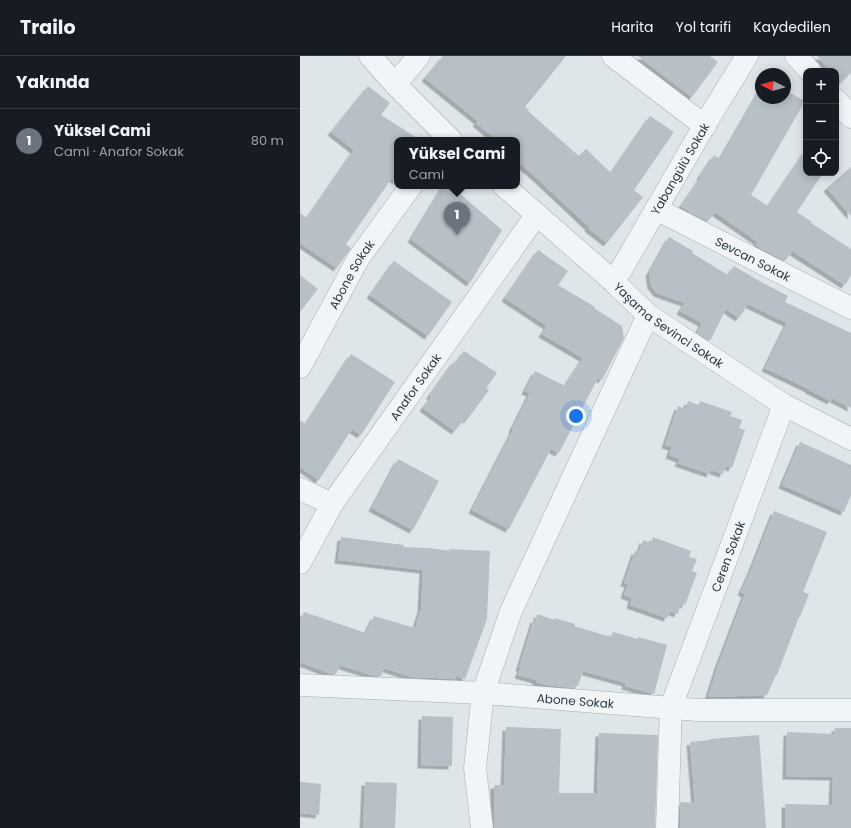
<!DOCTYPE html>
<html lang="tr">
<head>
<meta charset="utf-8">
<style>
	body { margin:0; font-family:Poppins,sans-serif; background:#242831; color:#f1f3f6 }
	.controls { position:absolute; right:12px; top:12px; display:grid; overflow:hidden; border-radius:8px; box-shadow:0 2px 10px #0003 }
	.controls button { width:36px; height:36px; display:grid; place-items:center; padding:0; border:0; border-bottom:1px solid #363941; background:#171b24; color:#f1f3f6; font:20px sans-serif }
	.compass { position:absolute; left:455px; top:12px; width:36px; height:36px; border-radius:50%; background:#171b24; box-shadow:0 2px 10px #0003; rotate:276deg }
	.you { position:absolute; left:276px; top:360px; width:14px; height:14px; margin:-10px; border:3px solid #fff; border-radius:50%; background:#1a73e8; box-shadow:0 0 0 6px #1a73e833 }
	.badge { display:grid; place-items:center; width:26px; height:26px; border-radius:50%; background:#b45309; color:#fff; font-size:13px; font-weight:700 }
	.pin { position:absolute; translate:-50% -33px; filter:drop-shadow(0 1px 2px #0008) }
	.pin::after { content:''; position:absolute; top:21px; width:14px; height:12px; background:inherit; clip-path:polygon(0 0,100% 0,50% 100%) }
	.popup { position:absolute; left:94px; top:81px; width:126px; height:52px; box-sizing:border-box; display:grid; place-content:center; border-radius:8px; background:#171b24; filter:drop-shadow(0 1px 3px #0005); font-size:13px; white-space:nowrap; color:#9ea1a6 }
	.popup b { font-size:15px; color:#f1f3f6 }
	.popup::after { content:''; position:absolute; left:50%; top:100%; margin-left:-8px; border:8px solid transparent; border-top-color:#171b24 }
	.list { margin:0; padding:0; list-style:none }
	h2 { display:flex; justify-content:space-between; align-items:center; height:52px; margin:0; padding:0 16px; font-size:17px }
	h2 small { font-size:13px; font-weight:400; color:#9ea1a6 }
	.list li { display:grid; grid-template-columns:26px 1fr auto; gap:12px; align-items:center; box-sizing:border-box; height:64px; padding:0 16px; border-top:1px solid #363941 }
	.list b { display:block; font-size:15px; white-space:nowrap }
	.list p { margin:0; font-size:13px; white-space:nowrap; color:#9ea1a6 }
	.list em { font-size:13px; font-style:normal; color:#9ea1a6 }
	.icon { flex:none; width:22px; height:22px; fill:none; stroke:currentColor; stroke-width:2; stroke-linecap:round; stroke-linejoin:round }
	.map { position:relative; flex:none; width:551px; height:772px; overflow:hidden }
	header { display:flex; align-items:center; gap:24px; box-sizing:border-box; height:56px; padding:0 20px; background:#171b24; border-bottom:1px solid #363941 }
	header strong { font-size:19px }
	nav { display:flex; gap:22px; margin-inline-start:auto; font-size:14px }
	main { display:flex }
	aside { flex:1; background:#171b24 }
	.map>svg:first-child { display:block }
	.building { fill:#b6c0c6; filter:url(#shadow) }
	.lines { fill:none; stroke-linecap:round; stroke-linejoin:round }
	.minor-casing { stroke:#a4aeb3; stroke-width:23 }
	.minor { stroke:#f2f5f7; stroke-width:22 }
	.labels { text-anchor:middle; dominant-baseline:central; stroke-width:3; stroke-linejoin:round; paint-order:stroke }
	.street-label { font-size:12px; fill:#273741; stroke:#eff4f6 }
</style>
</head>
<body>
<header>
<strong>Trailo</strong>
<nav><a>Harita</a><a>Yol tarifi</a><a>Kaydedilen</a></nav>
</header>
<main>
<aside>
<h2>Yakında<small></small></h2>
<ul class="list">
<li><span class="badge" style="background:#6b7280">1</span><div><b>Yüksel Cami</b><p>Cami · Anafor Sokak</p></div><em>80 m</em></li>
</ul>
</aside>
<div class="map">
<svg width="551" height="772" viewBox="0 0 551 772">
	<defs>
		<filter id="shadow"><feDropShadow dx="-3.5" dy="3.5" stdDeviation="0" flood-color="#0004"/></filter>
	</defs>
	<rect width="100%" height="100%" fill="#dfe6e9"/>
	<g class="building">
		<polygon points="143,0 266,0 225,51 229,54 228,55 279,100 286,93 311,117 350,60 374,76 334,134 343,141 307,187 288,172 289,171 238,123 217,105 217,84 197,84 176,67 178,65 125,22"/>
		<polygon points="338,0 410,0 418,6 392,41"/>
		<polygon points="517,0 551,0 551,17 541,26 536,20 536,15 531,15"/>
		<polygon points="68,30 90,47 81,59 120,84 97,84 97,125 92,122 46,188 51,192 37,212 0,187 0,157 7,162 54,94 31,76"/>
		<polygon points="461,32 461,42 485,42 485,34 505,45 451,139 468,150 506,94 506,117 523,117 497,156 512,166 511,167 551,193 551,219 545,229 492,195 485,205 462,193 456,189 458,186 415,156 408,165 391,157 381,150 401,121 400,120 414,99 420,103"/>
		<polygon points="551,111 551,160 527,132"/>
		<polygon points="143,130 151,130 202,174 170,227 111,183"/>
		<polygon points="369,181 393,195 392,197 428,219 434,210 461,226 488,240 485,246 551,277 551,352 532,342 531,345 509,334 509,333 465,312 487,267 448,248 439,262 426,253 410,285 397,277 402,267 380,255 385,247 357,237 351,229 349,217"/>
		<polygon points="238,194 268,215 258,229 295,251 294,252 322,270 324,282 316,297 302,324 298,322 259,397 251,393 209,473 172,454 213,374 212,373 230,337 225,335 235,315 265,330 283,302 242,278 247,270 205,242"/>
		<polygon points="94,205 152,246 128,280 70,239"/>
		<polygon points="0,219 18,233 0,256"/>
		<polygon points="164,295 197,317 186,332 189,334 167,364 165,362 155,375 123,352 131,341 130,339 154,305 156,307"/>
		<polygon points="51,298 95,326 61,379 52,373 19,424 0,411 0,364 6,368"/>
		<polygon points="388,345 399,349 400,345 432,356 430,360 442,364 439,372 445,374 432,412 426,410 423,418 411,414 410,418 378,407 380,403 369,399 372,391 365,389 378,350 385,353"/>
		<polygon points="500,386 551,409 551,439 544,456 482,429"/>
		<polygon points="98,403 139,425 113,474 72,452"/>
		<polygon points="474,455 527,476 503,536 509,538 500,561 499,561 477,619 476,619 467,639 408,641 418,609 445,538 441,536 451,514"/>
		<polygon points="41,481 104,489 103,491 129,492 152,495 148,493 190,495 187,563 165,623 156,620 155,623 136,622 131,621 130,622 111,621 84,612 81,620 74,620 40,609 36,618 31,618 0,606 0,566 4,556 66,577 74,560 115,572 121,553 123,514 38,504"/>
		<polygon points="353,481 391,495 389,501 397,503 392,515 397,517 385,549 381,547 378,558 370,555 367,562 330,549 332,542 324,539 328,528 324,527 335,495 339,496 343,484 351,487"/>
		<polygon points="237,558 255,564 255,562 275,568 274,570 311,581 313,576 338,583 338,581 367,589 354,638 325,630 326,627 283,615 278,630 276,630 275,632 247,629 236,626 236,624 218,619 221,612 219,612 234,563 236,564"/>
		<polygon points="122,660 153,661 152,710 121,709"/>
		<polygon points="206,671 261,673 259,737 297,737 299,677 358,679 355,772 194,772 194,729 204,729"/>
		<polygon points="535,672 551,672 551,772 485,772 485,748 532,749 533,721 486,720 487,676 534,678"/>
		<polygon points="459,679 466,772 380,772 380,746 395,747 390,686 410,684 410,683"/>
		<polygon points="0,726 21,728 19,759 0,757"/>
		<polygon points="65,726 97,727 95,772 63,772"/>
	</g>
	<g class="lines">
		<g class="minor-casing">
			<g id="minor">
				<polyline points="70,0 95,28 151,84"/>
				<polyline points="313,0 405,70"/>
				<polyline points="496,0 510,15"/>
				<polyline points="95,28 119,0"/>
				<polyline points="536,44 551,61"/>
				<path id="s1" d="M204 130 314 226 348 259 484 349 551 383"/>
				<path id="s2" d="M356 153 495 224 551 252"/>
				<path id="s3" d="M314 226 410 60 447 0"/>
				<path id="s4" d="M0 311 58 203 111 130"/>
				<polyline points="0,433 32,448"/>
				<path id="s5" d="M0 507 32 448 237 158"/>
				<path id="s6" d="M0 629 183 637 398 654H551"/>
				<polyline points="182,772 175,712 183,637 211,555 348,259"/>
				<path id="s7" d="M367 772 371 651 484 349"/>
			</g>
		</g>
		<use href="#minor" class="minor"/>
	</g>
	<g class="labels">
		<g class="street-label">
			<text stroke="none"><textPath href="#s3" startOffset="131">Yabangülü Sokak</textPath></text>
			<text stroke="none"><textPath href="#s2" startOffset="109">Sevcan Sokak</textPath></text>
			<text stroke="none"><textPath href="#s4" startOffset="106">Abone Sokak</textPath></text>
			<text stroke="none"><textPath href="#s1" startOffset="216">Yaşama Sevinci Sokak</textPath></text>
			<text stroke="none"><textPath href="#s5" startOffset="211">Anafor Sokak</textPath></text>
			<text stroke="none"><textPath href="#s7" startOffset="282">Ceren Sokak</textPath></text>
			<text stroke="none"><textPath href="#s6" startOffset="276">Abone Sokak</textPath></text>
		</g>
	</g>
</svg>
<div class="controls">
<button>+</button>
<button>−</button>
<button><svg class="icon" aria-label="locate" viewBox="0 0 24 24"><circle cx="12" cy="12" r="6"/><path d="M12 2v4M12 18v4M2 12h4M18 12h4"/></svg></button>
</div>
<svg class="compass" viewBox="-18 -18 36 36"><path d="M0-13l5 13h-10z" fill="#e53935"/><path d="M0 13l5-13h-10z" fill="#9ea1a6"/></svg>
<div class="you"></div>
<div class="pin badge" style="left:157px;top:179px;background:#6b7280">1</div>
<div class="popup"><b>Yüksel Cami</b>Cami</div>
</div>
</main>
</body>
</html>
